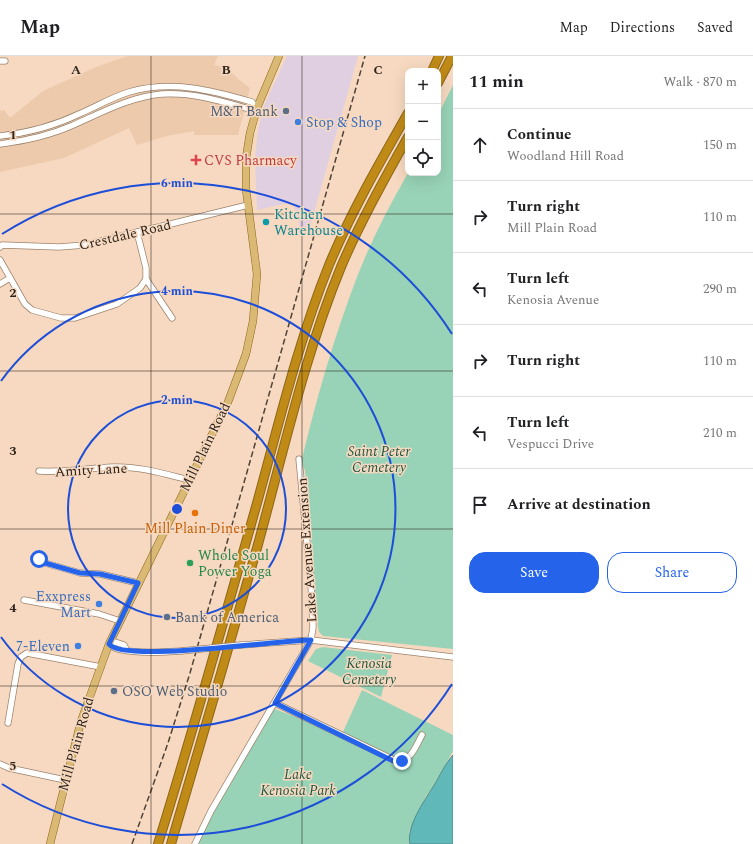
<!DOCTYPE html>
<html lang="en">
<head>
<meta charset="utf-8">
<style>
	body { margin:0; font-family:Spectral,serif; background:#f2f2f2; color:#202124 }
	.controls { position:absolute; right:12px; top:12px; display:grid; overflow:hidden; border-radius:8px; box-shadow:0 4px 16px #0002 }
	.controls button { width:36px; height:36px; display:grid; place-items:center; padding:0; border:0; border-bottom:1px solid #e0e0e0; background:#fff; color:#202124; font:20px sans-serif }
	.stop { position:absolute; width:12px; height:12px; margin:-9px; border:3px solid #2563eb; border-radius:50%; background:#fff }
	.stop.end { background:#2563eb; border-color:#fff; box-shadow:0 1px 4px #0008 }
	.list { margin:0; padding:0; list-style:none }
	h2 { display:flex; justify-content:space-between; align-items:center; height:52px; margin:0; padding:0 16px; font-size:17px }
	h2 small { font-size:13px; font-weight:400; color:#757577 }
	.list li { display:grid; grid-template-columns:26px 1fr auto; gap:12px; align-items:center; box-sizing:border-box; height:72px; padding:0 16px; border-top:1px solid #e0e0e0 }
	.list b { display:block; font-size:15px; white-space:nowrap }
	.list p { margin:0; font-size:13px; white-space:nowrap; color:#757577 }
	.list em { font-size:13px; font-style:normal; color:#757577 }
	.actions { display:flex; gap:8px; padding:12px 16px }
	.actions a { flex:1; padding:9px 0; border:1px solid #2563eb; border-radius:16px; text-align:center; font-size:14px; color:#2563eb }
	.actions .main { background:#2563eb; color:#fff }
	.icon { flex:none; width:22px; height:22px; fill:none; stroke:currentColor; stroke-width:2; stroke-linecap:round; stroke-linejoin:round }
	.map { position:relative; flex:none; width:453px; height:788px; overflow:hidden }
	header { display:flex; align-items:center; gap:24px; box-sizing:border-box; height:56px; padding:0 20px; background:#fff; border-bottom:1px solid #e0e0e0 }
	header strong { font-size:19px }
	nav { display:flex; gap:22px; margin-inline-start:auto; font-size:14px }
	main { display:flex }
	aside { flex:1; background:#fff }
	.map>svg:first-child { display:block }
	.commercial { fill:#dfcfe1 }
	.built { fill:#edcaac }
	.green { fill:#98d3b7 }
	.water { fill:#60b8b9; stroke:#518b89 }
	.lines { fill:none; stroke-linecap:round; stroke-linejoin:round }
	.minor-casing { stroke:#9d836c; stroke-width:7 }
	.major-casing { stroke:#8d6618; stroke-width:8 }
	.highway-casing { stroke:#8d6618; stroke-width:10 }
	.minor { stroke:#fff; stroke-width:5.5 }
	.major { stroke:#d9b974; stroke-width:7 }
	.highway { stroke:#c08a17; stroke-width:8 }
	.rail { stroke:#504236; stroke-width:1.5; stroke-dasharray:6 3; stroke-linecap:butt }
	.minor-bridge-casing { stroke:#9d836c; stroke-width:7; stroke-linecap:butt }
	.minor-bridge { stroke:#fff; stroke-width:5.5 }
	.route { stroke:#2563eb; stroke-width:5 }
	.grid { fill:none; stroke:#2e231a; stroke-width:1; stroke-opacity:0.55 }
	.ring { fill:none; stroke:#1d4ed8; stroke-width:2 }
	.service-dot { fill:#5c6f8a; stroke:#f6d9c0; stroke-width:1.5 }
	.shop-dot { fill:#3f7fe0; stroke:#f6d9c0; stroke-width:1.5 }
	.health-dot { fill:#e0444e; stroke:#f6d9c0; stroke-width:1.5 }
	.culture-dot { fill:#0f9aa8; stroke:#f6d9c0; stroke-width:1.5 }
	.food-dot { fill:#e8710a; stroke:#f6d9c0; stroke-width:1.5 }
	.leisure-dot { fill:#2e9e5b; stroke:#f6d9c0; stroke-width:1.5 }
	.labels { text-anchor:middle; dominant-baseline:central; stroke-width:3; stroke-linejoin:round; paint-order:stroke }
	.service-label { font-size:14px; fill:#4e5e75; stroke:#f6d9c0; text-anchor:start }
	.shop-label { font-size:14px; fill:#366cbe; stroke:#f6d9c0; text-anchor:end }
	.health-label { font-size:14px; fill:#be3a42; stroke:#f6d9c0; text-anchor:start }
	.culture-label { font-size:14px; fill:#0d838f; stroke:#f6d9c0; text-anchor:start }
	.street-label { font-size:14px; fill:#2e231a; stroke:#f6d9c0 }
	.park-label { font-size:14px; font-style:italic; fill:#215741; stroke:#f6d9c0 }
	.food-label { font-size:14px; fill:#c56008; stroke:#f6d9c0 }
	.leisure-label { font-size:14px; fill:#27864d; stroke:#f6d9c0; text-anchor:start }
	.grid-label { font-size:13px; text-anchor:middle; font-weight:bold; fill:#2e231a; stroke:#f6d9c0; stroke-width:3; stroke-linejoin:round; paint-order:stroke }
	.centre { fill:#1d4ed8; stroke:#f6d9c0; stroke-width:2 }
	.ring-label { font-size:12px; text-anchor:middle; font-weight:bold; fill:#1d4ed8; stroke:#f6d9c0; stroke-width:3; stroke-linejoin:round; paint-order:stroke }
</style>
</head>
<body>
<header>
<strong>Map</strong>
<nav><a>Map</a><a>Directions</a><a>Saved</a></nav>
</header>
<main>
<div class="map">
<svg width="453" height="788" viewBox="0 0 453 788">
	<rect width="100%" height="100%" fill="#f6d9c0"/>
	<polygon class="commercial" points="287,0 358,0 310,171 300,172 293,146 257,154 255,101 258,75 263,52"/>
	<polygon class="built" points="127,0 218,0 214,9 228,12 237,22 250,32 238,79 194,79 194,75 167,80 137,89 129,72 64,102 0,116 0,55 4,54 10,62 43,35 96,11"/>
	<g class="green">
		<path d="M453 29V593L323 580 319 576 318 571 305 414 301 407C316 344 334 281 357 221 371 185 389 150 408 117H438V59Z"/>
		<polygon points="323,591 392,599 381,641 308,605 316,593"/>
		<polygon points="362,634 453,679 453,695 433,731 426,740 409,776 410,788 196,788 205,762 272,652 342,678"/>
	</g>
	<path class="water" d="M453 699V788H410C406 771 424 745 433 731 440 720 444 709 453 699Z"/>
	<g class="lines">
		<g class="minor-casing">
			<g id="minor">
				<polyline points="0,5 5,5"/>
				<path d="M0 80C27 77 54 70 79 58 96 51 112 41 129 36 172 24 211 34 252 46L257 52 249 53C221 45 192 36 162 38 129 41 101 57 71 70 48 80 24 85 0 88"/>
				<polyline points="137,176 146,212 146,223 172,262"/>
				<polyline points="0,191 2,189 59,191 85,189 248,149"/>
				<polyline points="0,204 25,248 32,254 61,262 75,262 117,248 140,232 146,223"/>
				<polyline points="0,228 10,222"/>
				<path d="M39 415C65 417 89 412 113 411 139 410 165 418 189 424"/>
				<polyline points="39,503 45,507 80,517 100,518 138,527"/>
				<polyline points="24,544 99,558 120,565"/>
				<polyline points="241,589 311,584 453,601"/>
				<path d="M126 593 124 589 115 586 109 588C117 599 167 596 181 595"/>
				<path d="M275 647 396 705C411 706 416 690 422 679"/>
				<polyline points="8,667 18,608 21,601 27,597 101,611"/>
				<polyline points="0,708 9,712 65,724"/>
				<polyline points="195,788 211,755 311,584 313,571 311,529 299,403"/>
			</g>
		</g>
		<g class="major-casing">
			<polyline id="major" points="50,788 81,665 109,588 228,346 246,298 253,265 257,218 246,133 246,102 250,77 257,52 279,0"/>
		</g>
		<g class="highway-casing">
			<g id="highway">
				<polyline points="432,15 439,0"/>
				<polyline points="438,27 452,0"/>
				<path d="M158 788C193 675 225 561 257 447 279 367 298 286 329 209 351 156 380 106 408 57"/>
				<path d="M171 788C200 689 229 591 257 492 283 398 304 301 341 211 360 166 384 123 408 81"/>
			</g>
		</g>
		<use href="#minor" class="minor"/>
		<use href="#major" class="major"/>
		<use href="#highway" class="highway"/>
		<polyline class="rail" points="132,788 168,687 190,617 365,0"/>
		<g class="minor-bridge-casing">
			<polyline id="minor-bridge" points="181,595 241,589"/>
		</g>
		<use href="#minor-bridge" class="minor-bridge"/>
	</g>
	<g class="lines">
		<path class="route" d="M39 503 45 507 80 517 100 518 138 527 109 588C123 607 280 584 311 584L275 647 389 703 396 706 402 705"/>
	</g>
	<path class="grid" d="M151 0V788M302 0V788M0 158H453M0 315H453M0 473H453M0 630H453"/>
	<g class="ring">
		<circle cx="177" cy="453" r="109"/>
		<path d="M1 325A218 218 0 1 1 1 581"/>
		<path d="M452 628A326 326 0 0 1 2 728M2 178A326 326 0 0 1 452 278"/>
	</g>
	<g class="service-dot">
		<circle cx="286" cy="55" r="4"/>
		<circle cx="167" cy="561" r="4"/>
		<circle cx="114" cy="635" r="4"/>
	</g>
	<g class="shop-dot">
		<circle cx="298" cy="66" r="4"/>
		<circle cx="99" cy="548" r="4"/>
		<circle cx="78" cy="590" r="4"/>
	</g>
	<path class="health-dot" d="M194 98h4v4h4v4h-4v4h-4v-4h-4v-4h4z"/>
	<circle class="culture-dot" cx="266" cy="166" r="4"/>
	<circle class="food-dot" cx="195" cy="457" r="4"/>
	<circle class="leisure-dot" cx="190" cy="507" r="4"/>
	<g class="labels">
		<g class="service-label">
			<text x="278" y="55" text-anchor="end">M&amp;T Bank</text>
			<text x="175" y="561">Bank of America</text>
			<text x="122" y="635">OSO Web Studio</text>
		</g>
		<g class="shop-label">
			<text x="306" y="66" text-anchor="start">Stop &amp; Shop</text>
			<text x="91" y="540">Exxpress<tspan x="91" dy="16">Mart</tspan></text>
			<text x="70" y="590">7-Eleven</text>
		</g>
		<g class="health-label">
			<text x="204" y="104">CVS Pharmacy</text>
		</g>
		<g class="culture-label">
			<text x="274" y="158">Kitchen<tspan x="274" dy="16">Warehouse</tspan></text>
		</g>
		<g class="street-label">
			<text transform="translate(125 179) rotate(-13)">Crestdale Road</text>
			<text transform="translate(205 391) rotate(-64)">Mill Plain Road</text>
			<text transform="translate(91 414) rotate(-3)">Amity Lane</text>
			<text transform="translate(307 494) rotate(-94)">Lake Avenue Extension</text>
			<text transform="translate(76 688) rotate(-74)">Mill Plain Road</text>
		</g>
		<g class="park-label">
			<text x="379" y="395">Saint Peter<tspan x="379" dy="16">Cemetery</tspan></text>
			<text x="369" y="607">Kenosia<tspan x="369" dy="16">Cemetery</tspan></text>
			<text x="298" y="718">Lake<tspan x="298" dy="16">Kenosia Park</tspan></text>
		</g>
		<g class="food-label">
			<text x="195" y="472">Mill Plain Diner</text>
		</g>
		<g class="leisure-label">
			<text x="198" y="499">Whole Soul<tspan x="198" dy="16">Power Yoga</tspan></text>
		</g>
	</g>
	<g class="grid-label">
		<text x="76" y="18">A</text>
		<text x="226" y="18">B</text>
		<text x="378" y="18">C</text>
		<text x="13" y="83">1</text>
		<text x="13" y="241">2</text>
		<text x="13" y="399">3</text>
		<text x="13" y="556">4</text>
		<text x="13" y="714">5</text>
	</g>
	<circle cx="177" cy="453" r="6" class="centre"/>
	<g class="ring-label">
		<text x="177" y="131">6 min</text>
		<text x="177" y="239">4 min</text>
		<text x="177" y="348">2 min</text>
	</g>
</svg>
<div class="controls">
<button>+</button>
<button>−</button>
<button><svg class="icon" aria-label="locate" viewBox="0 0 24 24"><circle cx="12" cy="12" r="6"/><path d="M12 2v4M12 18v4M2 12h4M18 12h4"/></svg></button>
</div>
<div class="stop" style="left:39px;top:503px"></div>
<div class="stop end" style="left:402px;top:705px"></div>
</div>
<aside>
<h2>11 min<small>Walk · 870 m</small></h2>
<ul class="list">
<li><svg class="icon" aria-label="ahead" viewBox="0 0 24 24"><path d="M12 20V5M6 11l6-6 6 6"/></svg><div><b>Continue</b><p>Woodland Hill Road</p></div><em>150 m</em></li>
<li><svg class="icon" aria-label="right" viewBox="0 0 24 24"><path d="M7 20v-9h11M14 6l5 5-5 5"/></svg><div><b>Turn right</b><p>Mill Plain Road</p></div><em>110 m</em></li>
<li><svg class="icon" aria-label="left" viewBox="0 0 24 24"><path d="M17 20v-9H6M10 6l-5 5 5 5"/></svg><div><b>Turn left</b><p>Kenosia Avenue</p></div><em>290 m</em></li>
<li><svg class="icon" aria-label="right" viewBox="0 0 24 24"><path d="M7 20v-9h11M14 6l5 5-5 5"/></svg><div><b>Turn right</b></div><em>110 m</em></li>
<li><svg class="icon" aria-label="left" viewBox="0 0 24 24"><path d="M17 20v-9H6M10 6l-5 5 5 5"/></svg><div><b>Turn left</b><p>Vespucci Drive</p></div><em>210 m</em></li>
<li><svg class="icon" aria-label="arrive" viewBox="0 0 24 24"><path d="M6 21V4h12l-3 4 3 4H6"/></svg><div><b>Arrive at destination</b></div></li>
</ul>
<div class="actions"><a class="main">Save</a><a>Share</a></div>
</aside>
</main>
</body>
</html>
